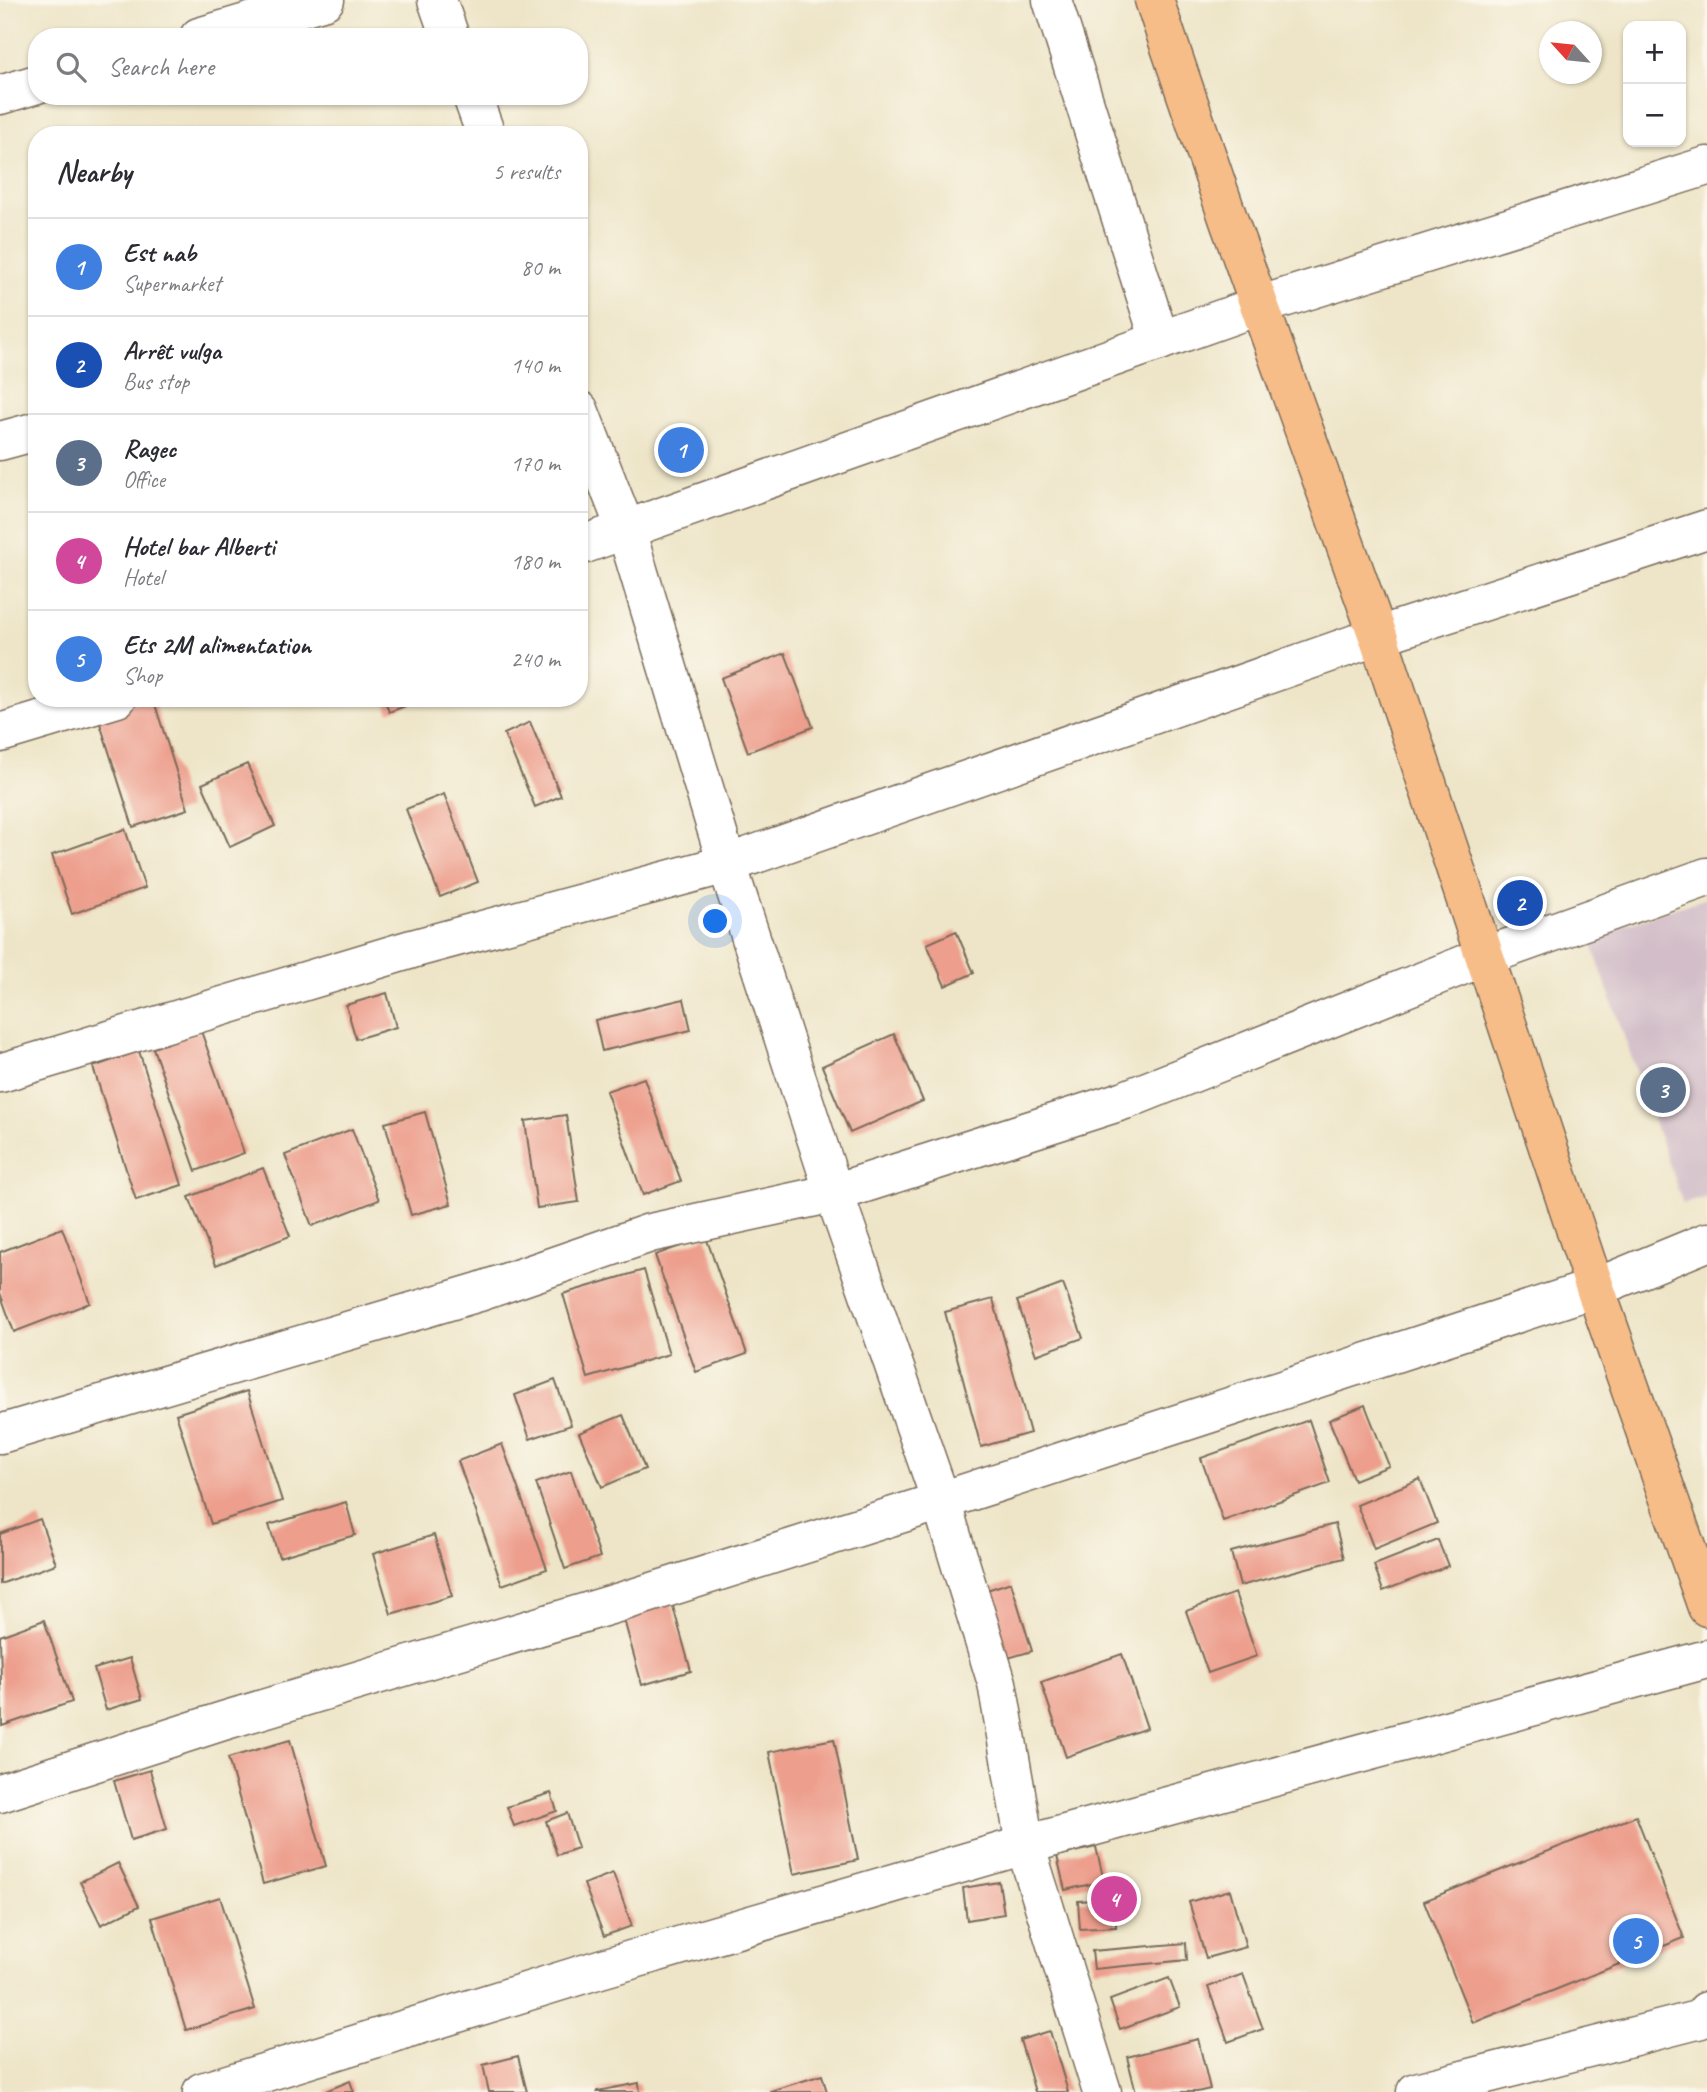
<!DOCTYPE html>
<html lang="en">
<head>
<meta charset="utf-8">
<style>
	body { margin:0; font-family:Caveat,sans-serif; background:#f7f7f7; color:#2b2b33 }
	.controls { position:absolute; right:21px; top:21px; display:grid; overflow:hidden; border-radius:14px; box-shadow:0 2px 5px #0004 }
	.controls button { width:63px; height:63px; display:grid; place-items:center; padding:0; border:0; border-bottom:2px solid #e1e1e2; background:#fff; color:#2b2b33; font:35px sans-serif }
	.compass { position:absolute; left:1539px; top:21px; width:63px; height:63px; border-radius:50%; background:#fff; box-shadow:0 2px 5px #0004; rotate:297deg }
	.you { position:absolute; left:716px; top:922px; width:24px; height:24px; margin:-18px; border:5px solid #fff; border-radius:50%; background:#1a73e8; box-shadow:0 0 0 10px #1a73e833 }
	.badge { display:grid; place-items:center; width:46px; height:46px; border-radius:50%; background:#c8321e; color:#fff; font-size:23px; font-weight:700 }
	.pin { position:absolute; translate:-50% -50%; border:4px solid #fff; box-shadow:0 2px 7px #0006 }
	.list { margin:0; padding:0; list-style:none }
	h2 { display:flex; justify-content:space-between; align-items:center; height:91px; margin:0; padding:0 28px; font-size:30px }
	h2 small { font-size:23px; font-weight:400; color:#7c7c81 }
	.list li { display:grid; grid-template-columns:46px 1fr auto; gap:21px; align-items:center; box-sizing:border-box; height:98px; padding:0 28px; border-top:2px solid #e1e1e2 }
	.list b { display:block; font-size:26px; white-space:nowrap }
	.list p { margin:0; font-size:23px; white-space:nowrap; color:#7c7c81 }
	.list em { font-size:23px; font-style:normal; color:#7c7c81 }
	.icon { flex:none; width:38px; height:38px; fill:none; stroke:currentColor; stroke-width:2; stroke-linecap:round; stroke-linejoin:round }
	.map { position:relative; flex:none; width:1707px; height:2092px; overflow:hidden }
	.search { position:absolute; background:#fff; box-shadow:0 2px 5px #0004; left:28px; top:28px; width:560px; height:77px; display:flex; align-items:center; gap:18px; box-sizing:border-box; padding:0 24px; border-radius:28px; color:#7c7c81; font-size:26px }
	.panel { position:absolute; background:#fff; box-shadow:0 2px 5px #0004; left:28px; top:126px; width:560px; height:581px; border-radius:28px }
	.map>svg:first-child { display:block }
	.industrial { fill:#d2bdc8 }
	.building { fill:#ed9e8c }
	.lines { fill:none; stroke-linecap:round; stroke-linejoin:round }
	.minor-casing { stroke:#7a6b5a; stroke-width:41 }
	.highway-casing { stroke:#7a6b5a; stroke-width:41 }
	.minor { stroke:#fff; stroke-width:38 }
	.highway { stroke:#f7bd88; stroke-width:38 }
</style>
</head>
<body>
<div class="map">
<svg width="1707" height="2092" viewBox="0 0 1707 2092">
	<rect width="100%" height="100%" fill="#fbf7ec"/>
	<filter id="ink" filterUnits="userSpaceOnUse"><feTurbulence type="fractalNoise" baseFrequency=".0143" numOctaves="2"/><feDisplacementMap in="SourceGraphic" scale="14" xChannelSelector="R" yChannelSelector="G"/><feConvolveMatrix kernelMatrix="1 2 1 2 8 2 1 2 1" color-interpolation-filters="sRGB"/></filter>
	<filter id="wash" filterUnits="userSpaceOnUse"><feTurbulence type="fractalNoise" baseFrequency=".00686" numOctaves="4" result="noise"/><feDisplacementMap in="SourceGraphic" scale="28" xChannelSelector="R" yChannelSelector="G"/><feGaussianBlur stdDeviation="1.57" result="paint"/><feColorMatrix in="noise" values="0 0 0 0 0 0 0 0 0 0 0 0 0 0 0 0 0 1.4 0 .05"/><feComposite in="paint" operator="in"/></filter>
	<g filter="url(#wash)">
		<rect width="100%" height="100%" fill="#eee5c8"/>
		<polygon class="industrial" points="1707,898 1707,1197 1683,1204 1589,936"/>
		<g id="blocks">
			<g class="building">
				<polygon points="785,653 813,727 748,752 721,678"/>
				<polygon points="147,698 153,698 188,809 133,827 97,714"/>
				<polygon points="384,698 425,698 425,699 389,712"/>
				<polygon points="530,722 561,796 535,807 504,734"/>
				<polygon points="247,764 275,826 230,847 202,784"/>
				<polygon points="444,794 478,882 440,897 406,809"/>
				<polygon points="125,829 145,888 72,914 52,855"/>
				<polygon points="956,931 974,973 945,986 927,944"/>
				<polygon points="387,993 396,1027 356,1039 346,1005"/>
				<polygon points="684,999 691,1030 602,1051 595,1020"/>
				<polygon points="201,1031 244,1153 196,1171 153,1048"/>
				<polygon points="894,1034 923,1101 850,1133 822,1066"/>
				<polygon points="139,1051 182,1185 136,1200 93,1067"/>
				<polygon points="644,1078 681,1181 643,1195 606,1091"/>
				<polygon points="425,1112 451,1204 411,1215 385,1123"/>
				<polygon points="566,1115 579,1202 537,1208 525,1121"/>
				<polygon points="352,1129 379,1200 312,1226 285,1155"/>
				<polygon points="263,1168 290,1236 216,1265 189,1197"/>
				<polygon points="62,1228 90,1303 14,1332 0,1293 0,1252"/>
				<polygon points="706,1237 747,1354 696,1372 655,1255"/>
				<polygon points="644,1270 669,1354 588,1378 563,1294"/>
				<polygon points="1063,1284 1083,1338 1036,1355 1017,1301"/>
				<polygon points="993,1299 1030,1433 981,1447 945,1312"/>
				<polygon points="555,1380 571,1425 530,1439 515,1395"/>
				<polygon points="247,1391 282,1501 211,1524 176,1414"/>
				<polygon points="1365,1405 1389,1466 1354,1480 1329,1420"/>
				<polygon points="623,1415 645,1469 602,1487 579,1433"/>
				<polygon points="1309,1420 1330,1483 1223,1521 1201,1458"/>
				<polygon points="502,1444 547,1569 502,1585 458,1461"/>
				<polygon points="571,1471 600,1557 565,1569 536,1483"/>
				<polygon points="1420,1479 1437,1523 1374,1549 1357,1505"/>
				<polygon points="346,1502 355,1535 279,1557 269,1525"/>
				<polygon points="40,1519 56,1564 0,1584 0,1534"/>
				<polygon points="1335,1524 1344,1558 1240,1586 1231,1552"/>
				<polygon points="434,1535 452,1596 391,1614 373,1554"/>
				<polygon points="1438,1540 1448,1566 1383,1591 1374,1565"/>
				<polygon points="1011,1582 1032,1651 1008,1658 987,1590"/>
				<polygon points="1235,1593 1257,1656 1208,1673 1186,1611"/>
				<polygon points="672,1603 691,1671 642,1685 623,1616"/>
				<polygon points="44,1620 72,1702 2,1726 0,1636"/>
				<polygon points="1122,1654 1147,1728 1066,1757 1041,1682"/>
				<polygon points="130,1658 142,1699 106,1710 94,1669"/>
				<polygon points="834,1739 858,1860 794,1874 769,1752"/>
				<polygon points="290,1740 326,1866 263,1884 228,1758"/>
				<polygon points="150,1770 167,1829 131,1840 114,1781"/>
				<polygon points="551,1793 557,1811 514,1826 507,1807"/>
				<polygon points="567,1813 578,1848 557,1855 546,1821"/>
				<polygon points="1636,1816 1684,1938 1473,2023 1424,1901"/>
				<polygon points="1096,1847 1104,1881 1065,1890 1057,1856"/>
				<polygon points="118,1863 139,1906 101,1925 80,1882"/>
				<polygon points="613,1873 632,1926 604,1936 584,1884"/>
				<polygon points="999,1882 1004,1914 967,1920 963,1888"/>
				<polygon points="1230,1890 1246,1947 1206,1958 1189,1902"/>
				<polygon points="220,1897 255,2009 186,2030 152,1918"/>
				<polygon points="1114,1899 1116,1927 1080,1929 1078,1901"/>
				<polygon points="1186,1943 1187,1960 1094,1969 1092,1951"/>
				<polygon points="1243,1974 1263,2029 1228,2042 1208,1987"/>
				<polygon points="1169,1978 1180,2007 1120,2029 1110,2000"/>
				<polygon points="1050,2031 1068,2092 1035,2092 1020,2040"/>
				<polygon points="1198,2039 1210,2089 1197,2092 1136,2092 1127,2057"/>
				<polygon points="518,2056 527,2092 489,2092 483,2065"/>
				<polygon points="822,2075 827,2092 770,2092 770,2091"/>
				<polygon points="350,2081 354,2092 323,2092"/>
				<polygon points="639,2083 640,2092 597,2092 597,2091"/>
			</g>
		</g>
	</g>
	<g filter="url(#ink)">
		<use href="#blocks" fill-opacity="0" stroke="#7a6b5a" stroke-width="2"/>
		<g class="lines">
			<g class="minor-casing">
				<g id="minor">
					<polyline points="437,0 450,37"/>
					<polyline points="1052,0 1160,341"/>
					<polyline points="199,37 325,0"/>
					<polyline points="0,95 37,84"/>
					<polyline points="472,96 486,135"/>
					<polyline points="579,410 626,530 727,864 834,1193 941,1501 997,1683 1025,1845 1102,2092"/>
					<polyline points="0,441 37,431"/>
					<polyline points="579,546 1261,305 1707,166"/>
					<polyline points="0,733 117,698"/>
					<polyline points="0,1073 412,949 727,864 1378,636 1707,529"/>
					<polyline points="0,1434 479,1292 650,1233 834,1193 1125,1100 1486,956 1707,877"/>
					<polyline points="0,1793 223,1721 637,1597 941,1501 1595,1288 1707,1242"/>
					<polyline points="202,2092 600,1969 1025,1845 1707,1659"/>
					<polyline points="1416,2092 1701,2019 1707,2011"/>
				</g>
			</g>
			<g class="highway-casing">
				<polyline id="highway" points="1154,0 1229,221 1378,636 1595,1288 1707,1607"/>
			</g>
			<use href="#minor" class="minor"/>
			<use href="#highway" class="highway"/>
		</g>
	</g>
</svg>
<div class="controls">
<button>+</button>
<button>−</button>
</div>
<svg class="compass" viewBox="-18 -18 36 36"><path d="M0-13l5 13h-10z" fill="#e53935"/><path d="M0 13l5-13h-10z" fill="#7c7c81"/></svg>
<div class="you"></div>
<div class="pin badge" style="left:681px;top:450px;background:#3f7fe0">1</div>
<div class="pin badge" style="left:1520px;top:903px;background:#1a4fb4">2</div>
<div class="pin badge" style="left:1663px;top:1090px;background:#5c6f8a">3</div>
<div class="pin badge" style="left:1114px;top:1899px;background:#d1479c">4</div>
<div class="pin badge" style="left:1636px;top:1941px;background:#3f7fe0">5</div>
<div class="search"><svg class="icon" aria-label="search" viewBox="0 0 24 24"><circle cx="10" cy="10" r="6"/><path d="M15 15l6 6"/></svg>Search here</div>
<section class="panel">
<h2>Nearby<small>5 results</small></h2>
<ul class="list">
<li><span class="badge" style="background:#3f7fe0">1</span><div><b>Est nab</b><p>Supermarket</p></div><em>80 m</em></li>
<li><span class="badge" style="background:#1a4fb4">2</span><div><b>Arrêt vulga</b><p>Bus stop</p></div><em>140 m</em></li>
<li><span class="badge" style="background:#5c6f8a">3</span><div><b>Ragec</b><p>Office</p></div><em>170 m</em></li>
<li><span class="badge" style="background:#d1479c">4</span><div><b>Hotel bar Alberti</b><p>Hotel</p></div><em>180 m</em></li>
<li><span class="badge" style="background:#3f7fe0">5</span><div><b>Ets 2M alimentation</b><p>Shop</p></div><em>240 m</em></li>
</ul>
</section>
</div>
</body>
</html>
